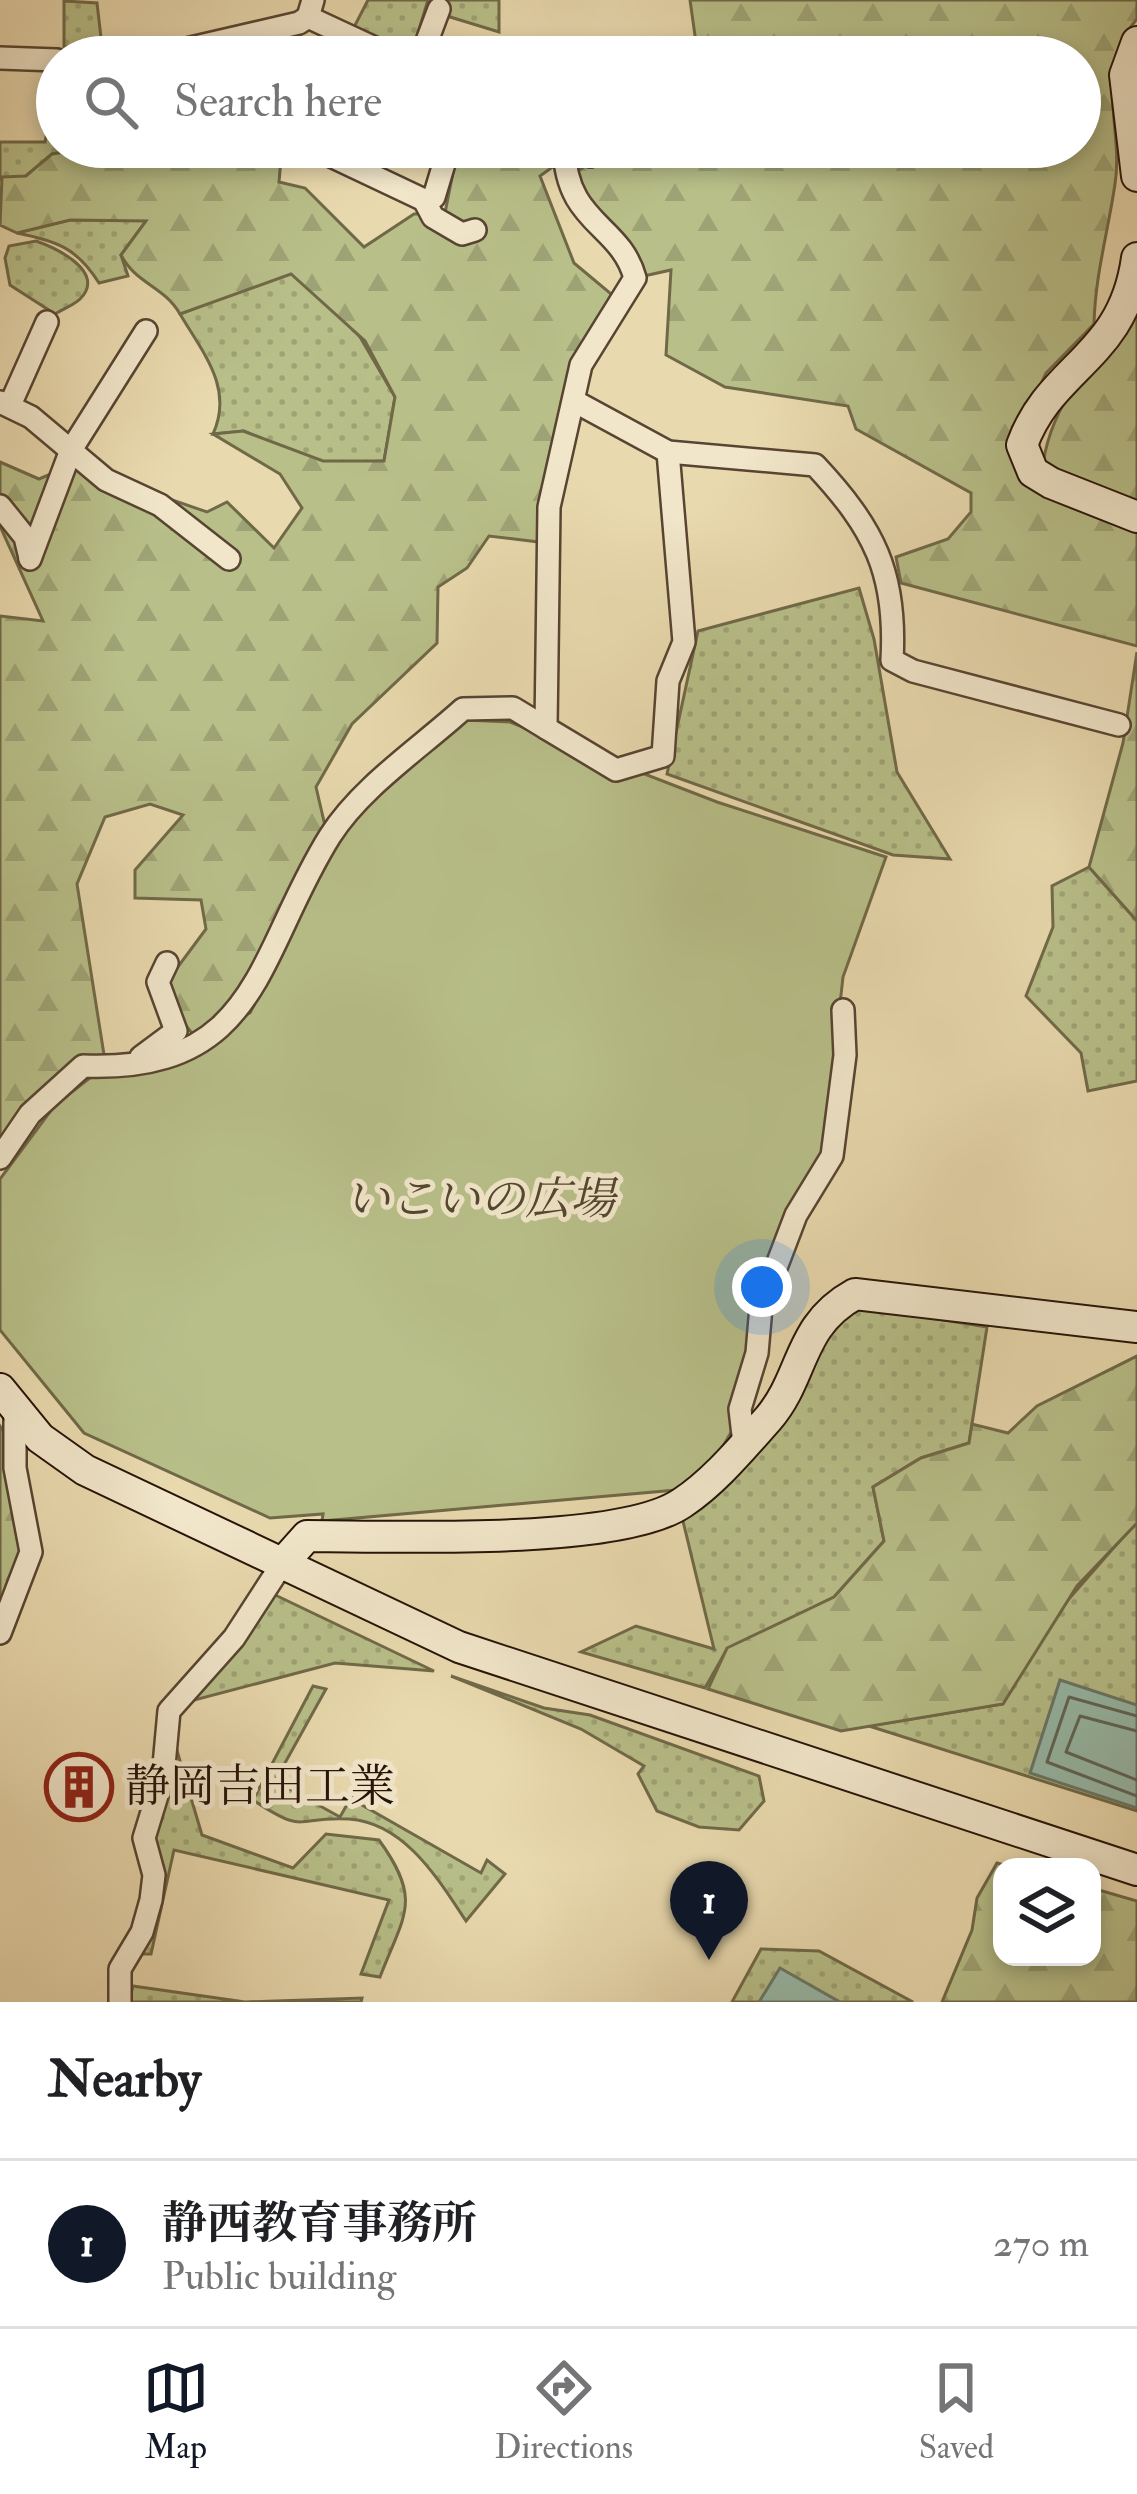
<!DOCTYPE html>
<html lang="en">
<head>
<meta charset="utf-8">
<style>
	body { margin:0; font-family:"IM FELL Double Pica","Noto Serif JP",serif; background:#f2f2f2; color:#202124 }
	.controls { position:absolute; right:36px; bottom:36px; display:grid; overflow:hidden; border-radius:24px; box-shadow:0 6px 18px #0003 }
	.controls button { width:108px; height:108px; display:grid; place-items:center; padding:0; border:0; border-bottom:3px solid #e0e0e0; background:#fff; color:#202124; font:60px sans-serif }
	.you { position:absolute; left:762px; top:1287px; width:42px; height:42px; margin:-30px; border:9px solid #fff; border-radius:50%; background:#1a73e8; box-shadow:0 0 0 18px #1a73e833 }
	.badge { display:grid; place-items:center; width:78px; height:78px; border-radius:50%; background:#111827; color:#fff; font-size:39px; font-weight:700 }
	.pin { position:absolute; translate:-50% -99px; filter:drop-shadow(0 3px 6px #0008) }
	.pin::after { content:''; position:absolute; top:63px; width:42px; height:36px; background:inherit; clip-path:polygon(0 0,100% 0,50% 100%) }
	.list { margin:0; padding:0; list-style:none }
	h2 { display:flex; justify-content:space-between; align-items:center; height:156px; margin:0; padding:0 48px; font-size:51px }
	h2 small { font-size:39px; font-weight:400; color:#757577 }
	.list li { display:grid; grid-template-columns:78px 1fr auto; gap:36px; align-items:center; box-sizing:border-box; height:168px; padding:0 48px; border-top:3px solid #e0e0e0 }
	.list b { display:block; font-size:45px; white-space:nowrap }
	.list p { margin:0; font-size:39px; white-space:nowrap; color:#757577 }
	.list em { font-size:39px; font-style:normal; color:#757577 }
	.icon { flex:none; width:66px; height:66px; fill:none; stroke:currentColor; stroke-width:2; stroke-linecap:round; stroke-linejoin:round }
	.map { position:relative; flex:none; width:1137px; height:2002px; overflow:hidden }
	.search { position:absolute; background:#fff; box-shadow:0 6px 18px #0003; left:36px; right:36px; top:36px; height:132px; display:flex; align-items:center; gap:30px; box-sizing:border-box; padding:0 42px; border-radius:66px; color:#757577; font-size:45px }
	.sheet { height:324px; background:#fff }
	nav { display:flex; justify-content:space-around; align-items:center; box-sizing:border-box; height:168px; border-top:3px solid #e0e0e0; background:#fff; font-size:33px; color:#757577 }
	nav a { display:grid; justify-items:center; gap:6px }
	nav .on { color:#111827 }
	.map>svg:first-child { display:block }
	.grass { fill:url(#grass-dots); stroke:#706948; stroke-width:3 }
	.forest { fill:url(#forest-firs); stroke:#706948; stroke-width:3 }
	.green { fill:#b8bf89; stroke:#706948; stroke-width:3 }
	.water { fill:#97baa9; stroke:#6a7769; stroke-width:3 }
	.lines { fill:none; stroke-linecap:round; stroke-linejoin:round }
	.shore { stroke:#5f6658; stroke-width:3 }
	.street-casing { stroke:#584432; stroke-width:26 }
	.secondary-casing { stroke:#271308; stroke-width:34 }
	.street { stroke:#f1e6ca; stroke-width:21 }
	.secondary { stroke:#f1e6ca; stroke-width:30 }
	.labels { text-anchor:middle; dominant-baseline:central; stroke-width:10; stroke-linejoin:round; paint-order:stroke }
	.park-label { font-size:45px; font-style:italic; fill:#52472f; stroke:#f1e6ca }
	.poi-label { font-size:45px; fill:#271308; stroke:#f1e6ca; text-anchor:start }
</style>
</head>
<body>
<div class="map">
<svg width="1137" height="2002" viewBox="0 0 1137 2002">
	<defs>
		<pattern id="grass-dots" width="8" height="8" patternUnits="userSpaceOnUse" patternTransform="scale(3)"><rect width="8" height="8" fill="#b8bf89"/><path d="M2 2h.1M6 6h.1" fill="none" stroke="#9ea375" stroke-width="1.8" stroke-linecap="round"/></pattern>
		<pattern id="forest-firs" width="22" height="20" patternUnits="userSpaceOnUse" patternTransform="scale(3)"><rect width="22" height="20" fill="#b8bf89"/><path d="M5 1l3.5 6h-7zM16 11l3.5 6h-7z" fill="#9ea375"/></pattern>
	</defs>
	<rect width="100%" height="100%" fill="#e9d9ae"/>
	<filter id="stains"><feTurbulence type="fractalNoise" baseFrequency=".00167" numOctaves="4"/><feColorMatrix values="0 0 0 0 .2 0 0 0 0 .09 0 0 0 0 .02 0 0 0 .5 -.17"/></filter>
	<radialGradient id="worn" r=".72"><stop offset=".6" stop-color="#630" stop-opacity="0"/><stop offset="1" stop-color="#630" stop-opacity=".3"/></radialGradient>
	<g class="grass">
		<polygon points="368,0 428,0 413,49 352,31"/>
		<polygon points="446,0 499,0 499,32 447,16"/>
		<polygon points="64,1 97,3 102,46 64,47"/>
		<polygon points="57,126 57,147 96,147 52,154 26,176 0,180 0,142 45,142 48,127"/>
		<path d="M70 220H147L121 255 128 276 99 283C77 248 57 241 17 233Z"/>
		<path d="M36 241C56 248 107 272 80 299 74 305 63 309 55 314L10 285 5 258 9 246Z"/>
		<path d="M295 270 360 337 395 397 384 461 322 464 244 431 213 434C234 388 203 353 180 314Z"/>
		<polygon points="859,588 874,639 897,772 950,859 893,855 667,774 698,631"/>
		<polygon points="1089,867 1137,921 1137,1081 1088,1091 1081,1053 1026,996 1053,927 1052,886"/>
		<polygon points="857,1306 987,1327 969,1443 921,1458 873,1487 884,1541 834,1597 726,1651 705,1688 581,1652 636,1626 714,1649 682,1517 834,1325"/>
		<polygon points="1137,1521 1137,1811 869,1726 1003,1704 1054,1616"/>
		<polygon points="271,1593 434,1671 335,1663 187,1702"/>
		<polygon points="451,1676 544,1708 590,1715 759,1776 764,1801 739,1830 699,1827 657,1811 638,1774 644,1766 581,1729"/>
		<path d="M313 1686 326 1689 275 1781 340 1817 366 1771 373 1774 355 1801 481 1873 487 1860 505 1874 466 1921C438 1879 405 1823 349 1819 294 1816 307 1836 253 1800Z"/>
		<path d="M170 1727 202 1835 293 1868 326 1834 379 1840C423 1901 404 1914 380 1977L361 1974 389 1900 174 1850 151 1954H136L150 1930 144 1840Z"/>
		<polygon points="761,1949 819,1951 913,2002 732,2002"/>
		<polygon points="133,1986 245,2002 362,1998 361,2002 129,2002"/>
	</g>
	<g class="forest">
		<path d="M690 0H1137V19C1092 71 1124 128 1115 184 1108 232 1095 276 1094 324L1046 373 1019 429 1042 481C1042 411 1097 355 1137 300V646L901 583 896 557 948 539 971 512V493L856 429 848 406 725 387 666 355 671 270 635 278 569 177 613 147H1080V57H698Z"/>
		<path d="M96 147H282L279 182 305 188 364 247 414 214 445 213 458 147H547L554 166 540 176 574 263 616 298 580 362 539 542 489 536 467 568 438 587 437 643 352 724 316 787 326 830 258 981 201 1044 167 1003 171 976 206 929 201 900 135 898V870L183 815 150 804 105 817 77 884 105 1061 0 1152V616L43 621 0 526V462L39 479 72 465 207 512 227 502 274 548 302 508 280 474 213 434 243 431 323 461H384L395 397 365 341 291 274 180 314C164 286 136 284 121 255L146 221 70 220 17 233 0 225 2 177 26 176 52 154Z"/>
		<polygon points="1137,652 1137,921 1089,867 1123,743"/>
		<polygon points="1137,1356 1137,1523 1077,1586 1003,1704 841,1731 708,1689 727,1648 834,1597 884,1541 873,1487 921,1458 969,1443 972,1424 1008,1433 1037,1406"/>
		<polygon points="0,1426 9,1439 31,1552 0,1631"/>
		<polygon points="997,1863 1011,1867 1002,1867 1002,1957 1092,1957 1092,1888 1137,1901 1137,2002 942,2002 972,1930 977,1898"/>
	</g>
	<polygon class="green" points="465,720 510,722 717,802 886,857 843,977 823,1156 784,1220 741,1415 699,1488 322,1521 323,1514 270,1518 84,1433 0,1330 0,1179 55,1105 95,1074 168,1054 250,1013 295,926 333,836"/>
	<g class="water">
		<polygon points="1060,1680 1137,1705 1137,1808 1030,1773"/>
		<polygon points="780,1968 840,2002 759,2002"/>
	</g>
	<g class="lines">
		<g class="shore">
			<polyline points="1137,1716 1069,1697 1047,1762 1137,1796"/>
			<polyline points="1137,1731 1080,1716 1066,1752 1137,1780"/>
		</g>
		<g class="street-casing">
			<g id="street">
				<polyline points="308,17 394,57"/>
				<polyline points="152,57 299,23 308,17 313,0"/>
				<polyline points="421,57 439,9"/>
				<polyline points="0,58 57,60"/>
				<polyline points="312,147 424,200 434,197 449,147"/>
				<polyline points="568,147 590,156 601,150"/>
				<polyline points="424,200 433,217 462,234 475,230"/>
				<path d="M574 401 668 452 815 465C874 528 897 573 892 660L913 671 1119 725"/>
				<polyline points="0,402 31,417 106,480 160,505 229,559"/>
				<polyline points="10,405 47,322"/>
				<polyline points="0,506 25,537 30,558"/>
				<polyline points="30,559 71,450 146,331"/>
				<polyline points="546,728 616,770 663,756 668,681 684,642 668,452"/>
				<polyline points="141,1057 176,1031 158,982 167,963"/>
				<path d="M0 1158 30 1114 83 1066C260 1073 256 954 330 836 361 787 420 748 463 709L513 708 546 728 549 507 581 365 635 278C620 223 566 225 564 147"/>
				<polyline points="744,1444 740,1409 757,1353 761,1307 796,1215 832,1156 845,1055 843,1010"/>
				<polyline points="0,1633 31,1552 15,1468 15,1412"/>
				<polyline points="120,2002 120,1969 142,1932 151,1900 154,1875 144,1838 163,1776 169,1711 234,1638 282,1564"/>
			</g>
		</g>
		<g class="secondary-casing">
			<g id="secondary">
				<polyline points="1137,42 1125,75 1137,176"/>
				<path d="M1137 258C1123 359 1051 365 1022 445L1033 472 1051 483 1137 517"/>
				<polyline points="0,1389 40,1438 85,1470 459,1647 1137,1870"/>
				<path d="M282 1564 307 1536C389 1536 619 1546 682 1503 714 1482 742 1448 768 1419 805 1376 797 1326 855 1294L1137 1327"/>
			</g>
		</g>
		<use href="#street" class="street"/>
		<use href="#secondary" class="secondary"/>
	</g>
	<defs>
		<g id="building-ring" transform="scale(3.45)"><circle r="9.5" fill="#f1e6ca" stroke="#8f2418" stroke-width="1.5"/><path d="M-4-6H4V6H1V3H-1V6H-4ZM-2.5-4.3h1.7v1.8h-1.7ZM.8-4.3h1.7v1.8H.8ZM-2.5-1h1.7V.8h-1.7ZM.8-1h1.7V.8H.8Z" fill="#8f2418"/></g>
	</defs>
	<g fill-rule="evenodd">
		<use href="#building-ring" x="79" y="1787"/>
	</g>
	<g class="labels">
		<g class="park-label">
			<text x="480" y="1200">いこいの広場</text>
		</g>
		<g class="poi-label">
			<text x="125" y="1787">静岡吉田工業</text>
		</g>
	</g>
	<rect width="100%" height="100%" filter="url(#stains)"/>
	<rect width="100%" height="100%" fill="url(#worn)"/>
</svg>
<div class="controls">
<button><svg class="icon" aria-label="layers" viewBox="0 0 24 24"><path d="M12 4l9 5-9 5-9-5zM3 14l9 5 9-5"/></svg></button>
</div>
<div class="you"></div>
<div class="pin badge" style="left:709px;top:1960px">1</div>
<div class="search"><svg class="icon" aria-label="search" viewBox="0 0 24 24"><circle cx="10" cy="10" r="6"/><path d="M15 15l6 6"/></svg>Search here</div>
</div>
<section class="sheet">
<h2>Nearby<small></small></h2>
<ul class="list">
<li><span class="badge">1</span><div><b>静西教育事務所</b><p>Public building</p></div><em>270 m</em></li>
</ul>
</section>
<nav>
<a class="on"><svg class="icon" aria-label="map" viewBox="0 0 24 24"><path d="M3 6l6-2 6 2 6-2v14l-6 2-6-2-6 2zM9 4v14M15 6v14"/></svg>Map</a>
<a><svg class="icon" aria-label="directions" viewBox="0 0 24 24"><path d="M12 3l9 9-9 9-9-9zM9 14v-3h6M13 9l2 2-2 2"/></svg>Directions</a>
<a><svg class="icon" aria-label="saved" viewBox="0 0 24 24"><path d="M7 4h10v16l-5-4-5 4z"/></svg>Saved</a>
</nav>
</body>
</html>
